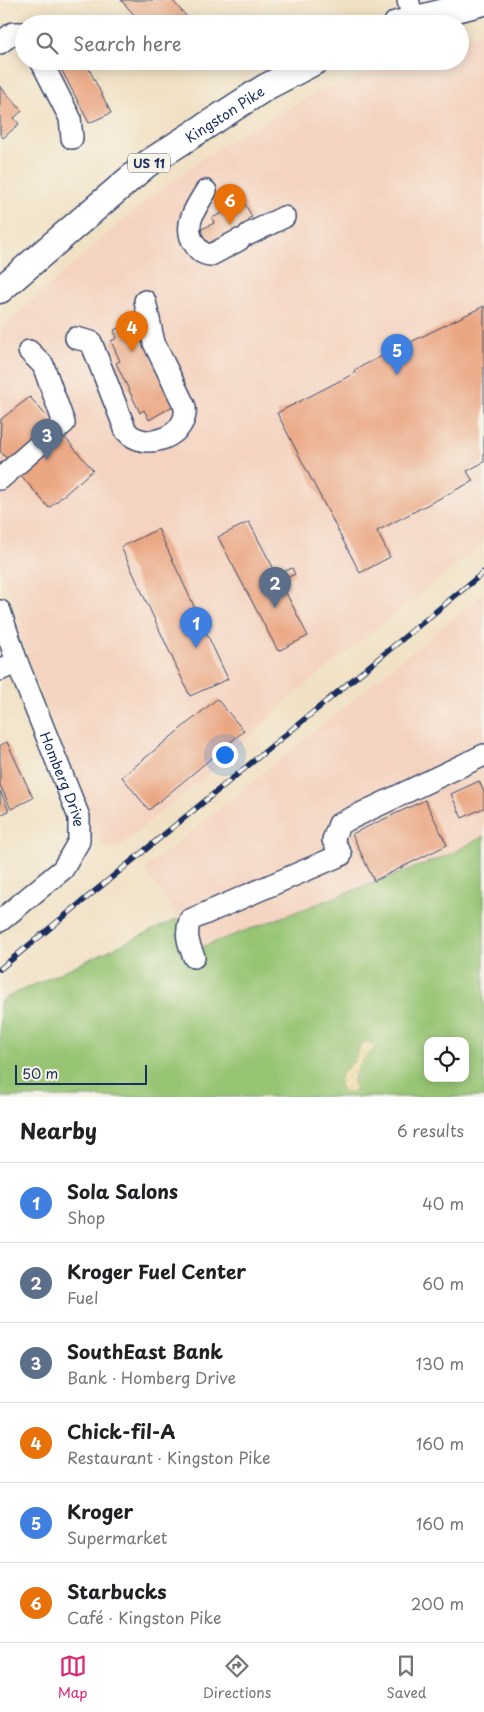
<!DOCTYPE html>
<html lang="en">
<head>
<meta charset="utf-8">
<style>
	body { margin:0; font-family:"Playpen Sans",sans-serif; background:#f6f6f6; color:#202124 }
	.controls { position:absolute; right:15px; bottom:15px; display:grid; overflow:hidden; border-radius:10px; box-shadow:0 2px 12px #0003 }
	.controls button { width:45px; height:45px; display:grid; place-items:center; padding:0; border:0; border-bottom:1px solid #e0e0e0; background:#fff; color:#202124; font:25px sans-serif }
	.scale { position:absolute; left:15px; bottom:12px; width:132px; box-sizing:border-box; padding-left:5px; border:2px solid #1b2f5e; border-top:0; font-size:14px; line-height:18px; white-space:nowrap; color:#1b2f5e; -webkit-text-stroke:4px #f7f3e8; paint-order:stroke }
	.you { position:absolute; left:224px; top:754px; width:18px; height:18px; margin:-12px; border:4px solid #fff; border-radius:50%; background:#1a73e8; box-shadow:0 0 0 8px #1a73e833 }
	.badge { display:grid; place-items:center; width:32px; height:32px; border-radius:50%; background:#db2777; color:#fff; font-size:16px; font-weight:700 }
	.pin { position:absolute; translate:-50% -41px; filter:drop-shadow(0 1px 2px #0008) }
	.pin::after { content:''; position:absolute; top:26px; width:18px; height:15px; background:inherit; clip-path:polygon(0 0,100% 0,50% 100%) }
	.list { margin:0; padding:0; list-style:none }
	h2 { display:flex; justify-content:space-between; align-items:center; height:65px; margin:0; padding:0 20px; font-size:21px }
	h2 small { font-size:16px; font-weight:400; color:#757577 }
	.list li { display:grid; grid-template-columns:32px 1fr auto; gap:15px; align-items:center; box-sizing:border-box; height:80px; padding:0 20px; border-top:1px solid #e0e0e0 }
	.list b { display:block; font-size:19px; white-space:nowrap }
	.list p { margin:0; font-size:16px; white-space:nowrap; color:#757577 }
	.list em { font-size:16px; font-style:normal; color:#757577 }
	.icon { flex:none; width:28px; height:28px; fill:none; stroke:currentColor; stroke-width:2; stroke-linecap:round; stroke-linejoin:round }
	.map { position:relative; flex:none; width:484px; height:1097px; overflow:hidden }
	.search { position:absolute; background:#fff; box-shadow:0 2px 12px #0003; left:15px; right:15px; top:15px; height:55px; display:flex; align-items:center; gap:12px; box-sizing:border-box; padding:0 18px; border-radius:28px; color:#757577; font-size:19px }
	.sheet { height:545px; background:#fff }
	nav { display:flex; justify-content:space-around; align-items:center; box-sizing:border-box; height:70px; border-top:1px solid #e0e0e0; background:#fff; font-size:14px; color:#757577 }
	nav a { display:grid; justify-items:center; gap:2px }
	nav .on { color:#db2777 }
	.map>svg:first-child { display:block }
	.built { fill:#f4d3c0 }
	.green { fill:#97c573; stroke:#597a68; fill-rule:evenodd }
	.sand { fill:url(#sand-dots); stroke:#84847e }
	.building { fill:#eaa581 }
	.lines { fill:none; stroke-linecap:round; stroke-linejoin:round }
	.minor-casing { stroke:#3b4a6d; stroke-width:24 }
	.major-casing { stroke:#3b4a6d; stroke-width:29 }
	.minor { stroke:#fff; stroke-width:21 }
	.major { stroke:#fff; stroke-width:26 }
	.rail-casing { stroke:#1b2f5e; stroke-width:5.5 }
	.rail { stroke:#f7f3e8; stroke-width:4; stroke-dasharray:11; stroke-linecap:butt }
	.labels { text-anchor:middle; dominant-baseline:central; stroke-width:5; stroke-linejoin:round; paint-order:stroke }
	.shield { fill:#f7f3e8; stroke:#5d6a87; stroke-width:1 }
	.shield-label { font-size:12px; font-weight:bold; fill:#1b2f5e }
	.street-label { font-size:14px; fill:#1b2f5e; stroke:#f7f3e8 }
</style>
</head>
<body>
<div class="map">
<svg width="484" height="1097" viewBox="0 0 484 1097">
	<defs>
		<pattern id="sand-dots" width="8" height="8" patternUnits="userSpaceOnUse" patternTransform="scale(1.25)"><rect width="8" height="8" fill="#eeda9e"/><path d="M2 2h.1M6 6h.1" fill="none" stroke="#ccbb8a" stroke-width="1.8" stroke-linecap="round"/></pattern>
	</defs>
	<rect width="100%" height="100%" fill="#f7f3e8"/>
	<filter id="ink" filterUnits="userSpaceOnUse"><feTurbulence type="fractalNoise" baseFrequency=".02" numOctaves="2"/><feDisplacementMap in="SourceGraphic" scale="10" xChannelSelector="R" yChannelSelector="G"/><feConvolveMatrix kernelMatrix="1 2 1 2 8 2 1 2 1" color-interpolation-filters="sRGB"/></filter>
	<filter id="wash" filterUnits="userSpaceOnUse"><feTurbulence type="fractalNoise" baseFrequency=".0096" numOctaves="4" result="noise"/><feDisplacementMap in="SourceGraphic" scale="20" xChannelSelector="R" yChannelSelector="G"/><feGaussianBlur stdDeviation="1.12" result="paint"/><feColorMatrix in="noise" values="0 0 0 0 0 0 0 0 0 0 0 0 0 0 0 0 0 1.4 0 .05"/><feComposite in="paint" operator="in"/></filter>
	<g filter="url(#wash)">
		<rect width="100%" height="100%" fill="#f1e1c4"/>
		<g class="built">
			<polygon points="484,32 484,543 287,700 229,757 118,847 106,848 98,838 90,838 88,816 17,628 20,623 13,599 0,569 0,329 147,199 226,142 316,93 395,61 460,61 460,38"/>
			<polygon points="484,593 484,836 451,854 199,948 145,869"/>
		</g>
		<path class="green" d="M484 836V1097H0V1002L5 998 177 919 199 948 451 854ZM428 1041H465V1078H428Z"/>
		<path class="sand" d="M367 1041 375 1047 374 1050C364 1055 347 1079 357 1091L345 1092 339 1085 341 1074 353 1062 361 1044Z"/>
		<g id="blocks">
			<g class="building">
				<polygon points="121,0 172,0 187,17 179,24 142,24"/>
				<polygon points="57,61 85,61 111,113 89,123"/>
				<polygon points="0,86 22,111 14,118 19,124 3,138 0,134"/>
				<polygon points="244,202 252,217 248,219 252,228 210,248 200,230 214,223 212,218"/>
				<polygon points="484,306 484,462 467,471 473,481 377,531 390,557 360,573 277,413 355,373 354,370"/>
				<polygon points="126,325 129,331 138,326 173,406 149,420 144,410 140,413 116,363 120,361 111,341 117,338 114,330"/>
				<polygon points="30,397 93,470 49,508 0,451 1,419"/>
				<polygon points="249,522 277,575 292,568 295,574 280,581 308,636 278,651 218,537"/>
				<polygon points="158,529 228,679 190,696 121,547"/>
				<polygon points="217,699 244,731 149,810 122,777"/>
				<polygon points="7,742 33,798 11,809 0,785 0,745"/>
				<polygon points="479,781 484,792 484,808 462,818 451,794"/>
				<polygon points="0,791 9,811 0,815"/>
				<polygon points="425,800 447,845 374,881 352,834"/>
			</g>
		</g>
	</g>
	<g filter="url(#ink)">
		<use href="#blocks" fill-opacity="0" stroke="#3b4a6d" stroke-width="1"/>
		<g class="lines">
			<g class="minor-casing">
				<g id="minor">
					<polyline points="408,0 413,18"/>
					<polyline points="0,43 13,33 24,33"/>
					<polyline points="41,61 70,118 72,138"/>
					<path d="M206 191C195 208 182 227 195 245 200 252 203 254 211 255L239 240"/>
					<polyline points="249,234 284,217"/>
					<path d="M76 338 91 342 126 431C145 453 189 436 185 407L154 343 145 301"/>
					<polyline points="0,479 64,423 43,365 29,351"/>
					<path id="s1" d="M0 611 17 662 79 817V841L63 869 0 921"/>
					<polyline points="0,670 17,662"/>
					<path d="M194 957C188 943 185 934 190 920L341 855 333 840 339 824 484 755"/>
				</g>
			</g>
			<g class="major-casing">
				<g id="major">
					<polyline points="397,24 484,2"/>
					<path id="s2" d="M0 290 147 164 266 87 316 61"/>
				</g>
			</g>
			<use href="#minor" class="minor"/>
			<use href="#major" class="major"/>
			<g class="rail-casing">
				<polyline id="rail" points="0,969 484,572"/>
			</g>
			<use href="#rail" class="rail"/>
		</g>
	</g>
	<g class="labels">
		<rect class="shield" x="128" y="153.5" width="42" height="19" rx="4"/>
		<g class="shield-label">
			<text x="149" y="163">US 11</text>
		</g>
		<g class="street-label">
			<text stroke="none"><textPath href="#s2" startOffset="286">Kingston Pike</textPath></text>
			<text stroke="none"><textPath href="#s1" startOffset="180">Homberg Drive</textPath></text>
		</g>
	</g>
</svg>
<div class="controls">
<button><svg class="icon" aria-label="locate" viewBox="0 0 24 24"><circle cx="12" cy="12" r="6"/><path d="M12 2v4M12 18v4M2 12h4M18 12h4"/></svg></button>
</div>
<div class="scale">50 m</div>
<div class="you"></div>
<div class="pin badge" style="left:196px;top:648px;background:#3f7fe0">1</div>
<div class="pin badge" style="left:275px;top:608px;background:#5c6f8a">2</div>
<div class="pin badge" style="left:47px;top:460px;background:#5c6f8a">3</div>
<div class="pin badge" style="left:132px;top:352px;background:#e8710a">4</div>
<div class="pin badge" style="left:397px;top:375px;background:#3f7fe0">5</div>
<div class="pin badge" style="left:230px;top:225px;background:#e8710a">6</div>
<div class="search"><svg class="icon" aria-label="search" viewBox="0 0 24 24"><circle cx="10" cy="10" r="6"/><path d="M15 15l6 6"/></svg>Search here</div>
</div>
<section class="sheet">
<h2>Nearby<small>6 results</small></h2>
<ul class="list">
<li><span class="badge" style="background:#3f7fe0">1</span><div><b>Sola Salons</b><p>Shop</p></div><em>40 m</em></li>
<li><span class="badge" style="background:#5c6f8a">2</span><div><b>Kroger Fuel Center</b><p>Fuel</p></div><em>60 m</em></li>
<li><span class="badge" style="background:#5c6f8a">3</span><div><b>SouthEast Bank</b><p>Bank · Homberg Drive</p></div><em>130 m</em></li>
<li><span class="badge" style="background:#e8710a">4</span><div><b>Chick-fil-A</b><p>Restaurant · Kingston Pike</p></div><em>160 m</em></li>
<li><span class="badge" style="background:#3f7fe0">5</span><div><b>Kroger</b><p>Supermarket</p></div><em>160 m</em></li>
<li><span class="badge" style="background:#e8710a">6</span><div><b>Starbucks</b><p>Café · Kingston Pike</p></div><em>200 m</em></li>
</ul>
</section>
<nav>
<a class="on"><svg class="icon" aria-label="map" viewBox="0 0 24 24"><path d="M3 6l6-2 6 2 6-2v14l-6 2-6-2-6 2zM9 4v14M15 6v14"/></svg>Map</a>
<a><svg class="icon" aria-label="directions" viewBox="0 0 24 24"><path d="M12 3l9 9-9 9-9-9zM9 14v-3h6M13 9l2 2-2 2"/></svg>Directions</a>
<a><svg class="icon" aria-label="saved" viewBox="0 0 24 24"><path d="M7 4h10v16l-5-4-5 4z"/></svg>Saved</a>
</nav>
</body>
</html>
